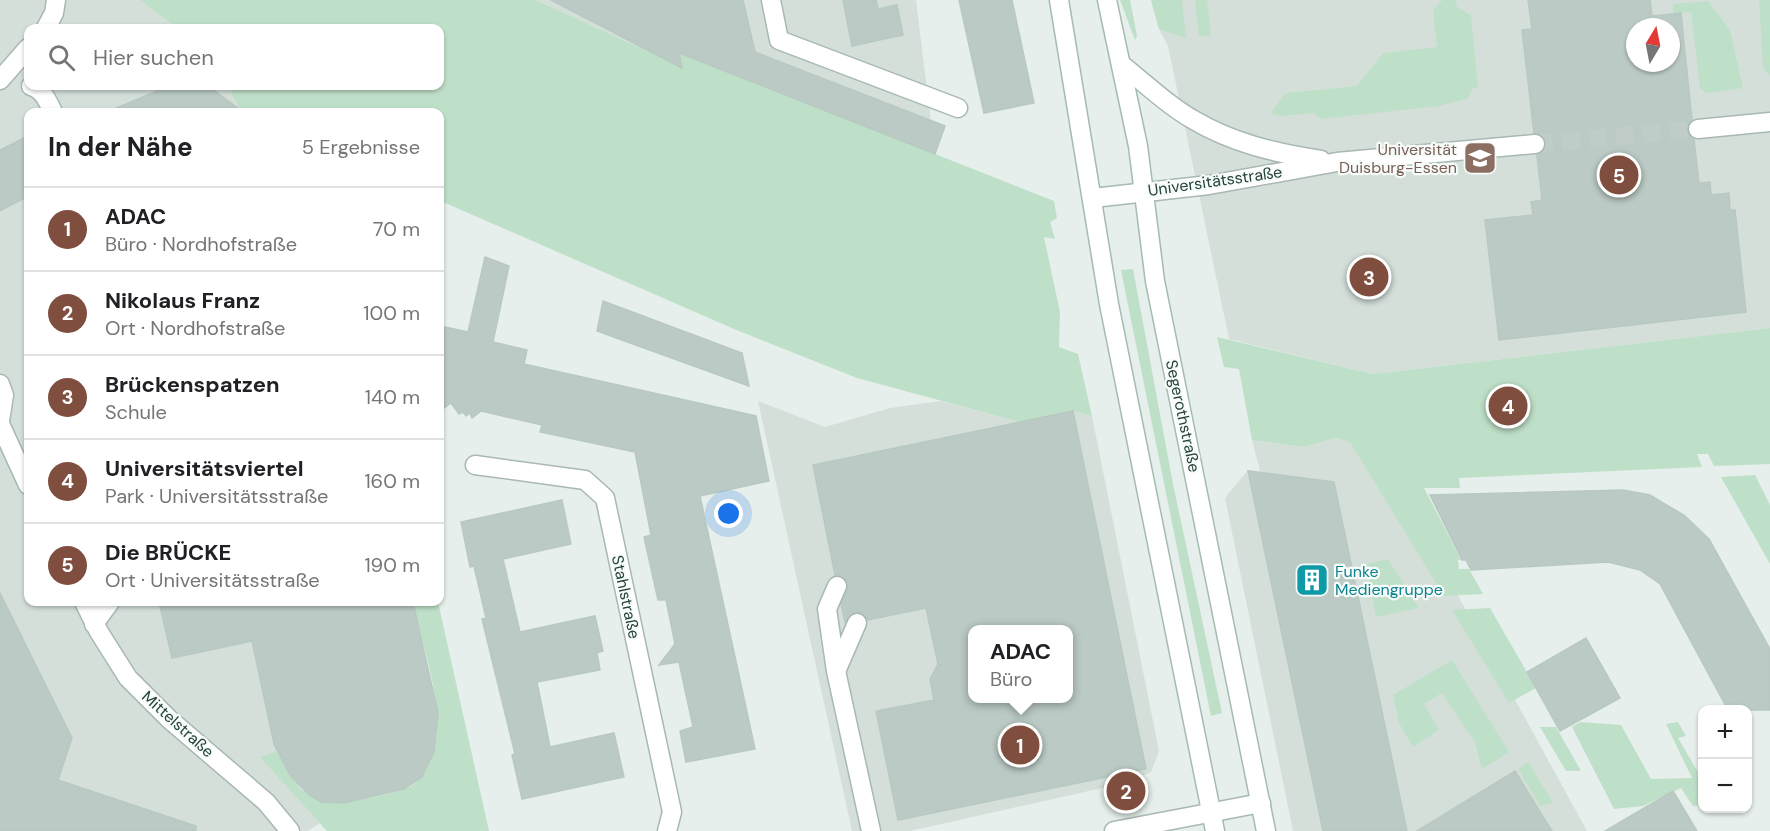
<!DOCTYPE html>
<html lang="de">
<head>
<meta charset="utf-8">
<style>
	body { margin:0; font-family:"DM Sans",sans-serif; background:#f6f6f6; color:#202124 }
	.controls { position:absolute; right:18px; bottom:18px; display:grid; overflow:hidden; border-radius:12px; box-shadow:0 2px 4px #0004 }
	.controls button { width:54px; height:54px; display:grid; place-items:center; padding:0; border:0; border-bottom:2px solid #e0e0e0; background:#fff; color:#202124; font:30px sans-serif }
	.compass { position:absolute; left:1626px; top:18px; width:54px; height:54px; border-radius:50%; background:#fff; box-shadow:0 2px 4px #0004; rotate:10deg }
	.you { position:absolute; left:729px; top:514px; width:21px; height:21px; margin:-15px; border:4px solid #fff; border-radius:50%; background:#1a73e8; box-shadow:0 0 0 9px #1a73e833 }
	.badge { display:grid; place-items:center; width:39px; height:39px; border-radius:50%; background:#7f4e3f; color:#fff; font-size:20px; font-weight:700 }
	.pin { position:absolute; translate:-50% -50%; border:3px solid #fff; box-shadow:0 2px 6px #0006 }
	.popup { position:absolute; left:968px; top:625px; width:105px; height:78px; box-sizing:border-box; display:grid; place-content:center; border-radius:12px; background:#fff; filter:drop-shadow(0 2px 4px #0005); font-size:20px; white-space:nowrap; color:#757577 }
	.popup b { font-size:22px; color:#202124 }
	.popup::after { content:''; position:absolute; left:50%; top:100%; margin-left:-12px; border:12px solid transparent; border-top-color:#fff }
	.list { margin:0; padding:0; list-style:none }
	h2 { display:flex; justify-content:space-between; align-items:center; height:78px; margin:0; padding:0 24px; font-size:26px }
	h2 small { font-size:20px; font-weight:400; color:#757577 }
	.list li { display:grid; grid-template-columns:39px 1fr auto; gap:18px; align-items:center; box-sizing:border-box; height:84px; padding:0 24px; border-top:2px solid #e0e0e0 }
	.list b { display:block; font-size:22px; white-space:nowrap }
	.list p { margin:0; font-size:20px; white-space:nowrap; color:#757577 }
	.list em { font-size:20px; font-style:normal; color:#757577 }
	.icon { flex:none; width:33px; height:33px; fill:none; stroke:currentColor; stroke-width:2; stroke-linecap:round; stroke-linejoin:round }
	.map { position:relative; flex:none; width:1770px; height:831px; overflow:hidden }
	.search { position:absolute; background:#fff; box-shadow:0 2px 4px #0004; left:24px; top:24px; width:420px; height:66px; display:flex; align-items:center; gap:15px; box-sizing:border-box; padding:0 21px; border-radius:12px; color:#757577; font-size:22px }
	.panel { position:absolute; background:#fff; box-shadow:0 2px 4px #0004; left:24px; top:108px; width:420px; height:498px; border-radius:12px }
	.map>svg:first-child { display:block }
	.built { fill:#d4dfda; fill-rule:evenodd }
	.green { fill:#bfe0c8 }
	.building { fill:#bbcac4; stroke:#b8c9c2; stroke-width:1.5; fill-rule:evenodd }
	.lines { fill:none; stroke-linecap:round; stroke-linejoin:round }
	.minor-tunnel { stroke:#bfccc8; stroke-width:18; stroke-dasharray:18 9; stroke-linecap:butt }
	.service-casing { stroke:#a8b8b2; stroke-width:21 }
	.minor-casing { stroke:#a8b8b2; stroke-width:21 }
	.secondary-casing { stroke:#a4bbb3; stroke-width:21 }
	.service { stroke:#fff; stroke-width:18 }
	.minor { stroke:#fff; stroke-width:18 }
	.secondary { stroke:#fff; stroke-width:18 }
	.labels { text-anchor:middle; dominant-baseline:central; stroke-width:4.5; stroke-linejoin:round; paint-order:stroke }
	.education-label { font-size:16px; fill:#785e54; stroke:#f7fbf9; text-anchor:end }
	.street-label { font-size:16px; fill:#24423a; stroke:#f7fbf9 }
	.culture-label { font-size:16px; fill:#0d838f; stroke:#f7fbf9; text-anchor:start }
</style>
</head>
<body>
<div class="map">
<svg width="1770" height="831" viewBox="0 0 1770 831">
	<rect width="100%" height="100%" fill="#e6efeb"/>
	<g class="built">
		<polygon points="0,0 140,0 177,28 28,28 28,86 228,86 241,112 28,112 28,602 413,602 438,715 434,752 422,777 413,784 385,794 344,803 321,802 297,785 284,764 261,757 320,823 308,831 0,831"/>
		<polygon points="536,0 916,0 935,154 680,53 683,68"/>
		<path d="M1151 0H1770V328L1373 374 1229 339 1168 46 1159 29ZM1635 27H1671V63H1635Z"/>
		<path d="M758 401 825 427 890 408 941 401 1020 422 1073 411 1092 416 1159 751 1151 772 1129 782 910 831H852ZM972 630H1068V698H972Z"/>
		<polygon points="1336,438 1378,450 1587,831 1293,831 1225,498 1248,470 1260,471 1252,440 1304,447"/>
	</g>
	<g class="green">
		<polygon points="140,0 536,0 682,67 679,53 1054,201 1057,218 1050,222 1055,239 1044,237 1060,312 1059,347 1078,354 1092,416 1073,411 1020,422 857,378 734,329 443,202 440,218 440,112 241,112 228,86 440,86 440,28 177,28"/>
		<polygon points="1120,0 1130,0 1137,36 1135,40"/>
		<polygon points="1151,0 1182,0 1186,38 1159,29"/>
		<polygon points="1195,0 1207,0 1211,35 1199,37"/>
		<polygon points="1442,0 1456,0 1457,7 1471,15 1478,88 1473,88 1467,99 1439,106 1321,119 1313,113 1282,116 1272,114 1272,111 1286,93 1357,86 1383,53 1437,47 1433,11"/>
		<polygon points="1759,0 1770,0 1770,76 1763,67"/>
		<polygon points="1708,1 1730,30 1743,88 1706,93 1700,88 1691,12 1673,14 1673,4"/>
		<polygon points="1133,269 1173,484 1222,713 1211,716 1121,270"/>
		<polygon points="1770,328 1770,464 1714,466 1708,454 1697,454 1702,467 1459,478 1460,488 1424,488 1461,560 1458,560 1459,569 1469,569 1483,594 1444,596 1350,442 1336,438 1304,447 1252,440 1239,369 1224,367 1217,337 1373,374"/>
		<polygon points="1755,475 1770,505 1770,564 1721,477"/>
		<polygon points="1388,559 1419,608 1376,617 1366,564"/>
		<path d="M413 602H438L489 831H327L260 757 284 749C284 776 305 802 334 803 348 803 361 799 375 797 387 794 403 791 414 784 423 777 430 765 433 754 447 711 422 645 413 602Z"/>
		<polygon points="1490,608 1536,688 1509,703 1452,610"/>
		<polygon points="1452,660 1509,752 1482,769 1475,742 1442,693 1424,704 1439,730 1413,747 1399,723 1393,695"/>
		<polygon points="1580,722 1621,725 1651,779 1692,778 1666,724 1678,722 1686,736 1678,738 1702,779 1702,805 1693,806 1681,788 1643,806 1614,809 1572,727"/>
		<polygon points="1540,727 1556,727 1581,771 1566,771"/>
		<polygon points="1528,762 1553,803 1540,806 1518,769"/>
	</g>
	<g class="building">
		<polygon points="551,0 743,0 755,52 945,126 935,154 679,53 682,68"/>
		<polygon points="843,0 876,0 878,9 897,5 903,35 852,46"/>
		<polygon points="959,0 1012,0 1034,103 984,113"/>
		<path d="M1528 0H1650L1652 16 1681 13 1692 120 1687 131 1694 139 1699 183 1710 182 1711 195 1729 193 1730 210H1735L1746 312 1499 340 1485 220 1533 215 1531 202 1542 200 1537 155 1545 149 1546 142 1540 134 1534 133 1522 30 1532 29ZM1635 27H1671V63H1635Z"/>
		<polygon points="169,86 202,86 212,89 243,112 107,112"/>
		<polygon points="28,136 28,196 0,211 0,150"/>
		<polygon points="485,257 509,266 493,342 527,350 524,364 756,416 769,481 700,496 755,749 686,762 680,731 693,727 679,662 659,665 675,644 666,600 658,600 644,537 651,535 635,452 540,432 542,425 481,411 472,418 470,413 466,416 463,412 459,414 451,403 440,411 440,326 468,332"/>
		<polygon points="603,301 742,353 749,386 597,331"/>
		<path d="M1073 411 1146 769 898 820 876 711 934 700 930 679 938 664 926 608 868 620 862 613 855 612 845 622 841 604 848 584 842 576 835 575 813 465ZM972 630H1068V699H972Z"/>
		<polygon points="1248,471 1334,482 1407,831 1323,831"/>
		<polygon points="1623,490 1650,495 1663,503 1684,515 1709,539 1770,649 1770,710 1728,710 1660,584 1640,570 1608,562 1471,570 1466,560 1462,560 1430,495"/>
		<polygon points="562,500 571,544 503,559 520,632 595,616 603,651 597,653 600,670 537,682 550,747 614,733 624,777 522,799 512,755 515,754 482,619 486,618 474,566 470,567 461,522"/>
		<polygon points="0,593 72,738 58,780 196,826 196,831 0,831"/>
		<polygon points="159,602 413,602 438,713 434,752 422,777 404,789 344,803 321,802 309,795 290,775 274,744 252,641 172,658"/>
		<polygon points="1586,638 1620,698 1560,731 1527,672"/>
		<polygon points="1515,771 1552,831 1417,831"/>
		<polygon points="1673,791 1697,831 1605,831"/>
	</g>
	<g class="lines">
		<polyline class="minor-tunnel" points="1535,144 1698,129"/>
		<g class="service-casing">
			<g id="service">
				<polyline points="771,0 779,40 958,108"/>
				<polyline points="46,28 54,13 56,0"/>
				<polyline points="0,80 28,48"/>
				<path d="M31 86C43 89 48 102 53 112"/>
				<polyline points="837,586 827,609 836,671 871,831"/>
				<polyline points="94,624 110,602"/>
				<polyline points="837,669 857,623"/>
			</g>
		</g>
		<g class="minor-casing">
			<g id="minor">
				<path d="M1122 65C1145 83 1167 105 1192 119 1232 143 1275 153 1321 160"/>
				<polyline points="1698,129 1770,122"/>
				<polyline points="1093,198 1209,185 1337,162 1535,144"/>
				<polyline points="0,384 4,395 0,421"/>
				<polyline points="0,424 28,485"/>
				<polyline points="475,465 585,480 605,498 672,812 667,831"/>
				<polyline points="84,602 99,632 128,678 169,719 266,802 290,831"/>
				<polyline points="1114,831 1261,803"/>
			</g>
		</g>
		<g class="secondary-casing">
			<g id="secondary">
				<polyline points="1059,0 1109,304 1215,831"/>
				<polyline points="1107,0 1138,146 1155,281 1266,831"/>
			</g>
		</g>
		<use href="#service" class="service"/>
		<use href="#minor" class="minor"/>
		<use href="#secondary" class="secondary"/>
	</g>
	<defs>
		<g id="university-square" transform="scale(1.725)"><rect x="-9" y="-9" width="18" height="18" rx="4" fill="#8d6e63" stroke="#f7fbf9"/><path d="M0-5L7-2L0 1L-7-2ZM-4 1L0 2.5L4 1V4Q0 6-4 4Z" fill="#fff"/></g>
		<g id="building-square" transform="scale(1.725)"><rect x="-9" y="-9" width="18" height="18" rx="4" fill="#0f9aa8" stroke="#f7fbf9"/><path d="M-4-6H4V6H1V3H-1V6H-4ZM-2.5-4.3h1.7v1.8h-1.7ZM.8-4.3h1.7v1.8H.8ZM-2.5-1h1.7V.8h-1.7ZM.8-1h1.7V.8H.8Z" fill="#fff"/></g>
	</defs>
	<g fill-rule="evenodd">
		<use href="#university-square" x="1480" y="158"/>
		<use href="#building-square" x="1312" y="580"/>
	</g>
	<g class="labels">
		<g class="education-label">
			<text x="1457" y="149">Universität<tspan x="1457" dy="18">Duisburg-Essen</tspan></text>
		</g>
		<g class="street-label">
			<text transform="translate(1215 181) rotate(-8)">Universitätsstraße</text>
			<text transform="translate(1183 416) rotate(78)">Segerothstraße</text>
			<text transform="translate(626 597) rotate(78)">Stahlstraße</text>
			<text transform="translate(178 724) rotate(42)">Mittelstraße</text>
		</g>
		<g class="culture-label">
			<text x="1335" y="571">Funke<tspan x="1335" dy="18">Mediengruppe</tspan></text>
		</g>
	</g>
</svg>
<div class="controls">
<button>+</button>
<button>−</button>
</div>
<svg class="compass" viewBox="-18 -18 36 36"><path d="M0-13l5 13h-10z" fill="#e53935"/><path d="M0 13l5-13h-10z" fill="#757577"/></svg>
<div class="you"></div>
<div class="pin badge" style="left:1020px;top:745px">1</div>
<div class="popup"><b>ADAC</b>Büro</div>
<div class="pin badge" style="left:1126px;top:791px">2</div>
<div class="pin badge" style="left:1369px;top:277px">3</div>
<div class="pin badge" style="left:1508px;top:406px">4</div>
<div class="pin badge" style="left:1619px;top:175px">5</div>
<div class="search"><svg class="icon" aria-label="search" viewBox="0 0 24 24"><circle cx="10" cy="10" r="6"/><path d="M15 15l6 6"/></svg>Hier suchen</div>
<section class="panel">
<h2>In der Nähe<small>5 Ergebnisse</small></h2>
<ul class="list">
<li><span class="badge">1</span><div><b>ADAC</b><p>Büro · Nordhofstraße</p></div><em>70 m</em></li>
<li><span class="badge">2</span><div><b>Nikolaus Franz</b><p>Ort · Nordhofstraße</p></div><em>100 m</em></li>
<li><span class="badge">3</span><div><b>Brückenspatzen</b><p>Schule</p></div><em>140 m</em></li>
<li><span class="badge">4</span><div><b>Universitätsviertel</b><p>Park · Universitätsstraße</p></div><em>160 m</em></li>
<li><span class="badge">5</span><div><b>Die BRÜCKE</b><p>Ort · Universitätsstraße</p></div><em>190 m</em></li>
</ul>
</section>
</div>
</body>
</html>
